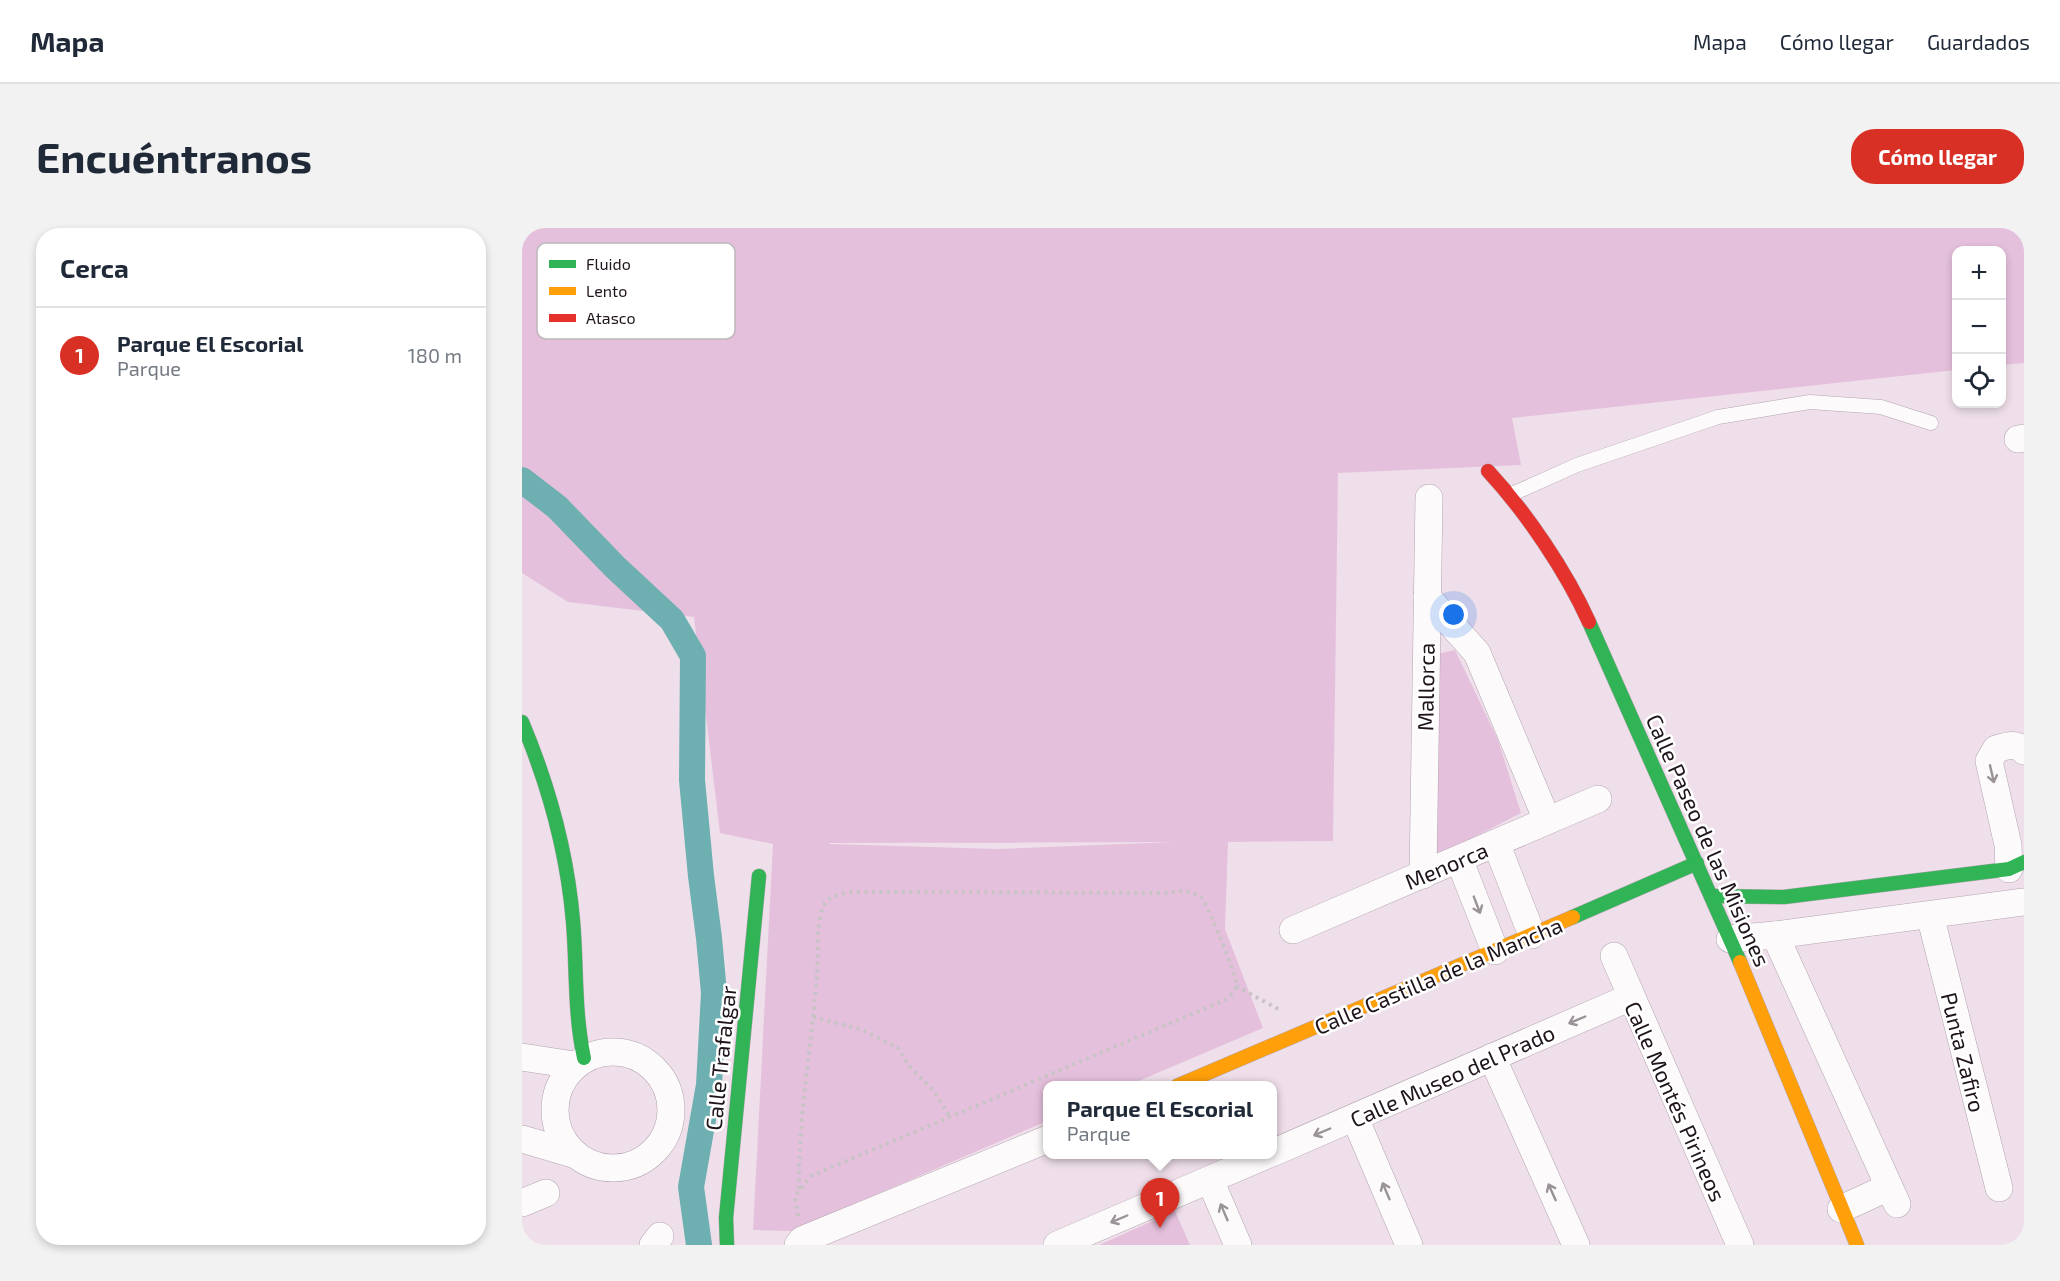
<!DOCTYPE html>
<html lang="es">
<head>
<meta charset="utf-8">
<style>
	body { margin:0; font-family:"Exo 2",sans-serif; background:#f2f2f3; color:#1f2937 }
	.controls { position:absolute; right:18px; top:18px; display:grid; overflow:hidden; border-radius:12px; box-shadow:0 3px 9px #0003 }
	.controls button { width:54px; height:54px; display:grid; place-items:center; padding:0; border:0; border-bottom:2px solid #e0e1e3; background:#fff; color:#1f2937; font:30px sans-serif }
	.you { position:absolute; left:932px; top:387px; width:21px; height:21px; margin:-15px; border:4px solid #fff; border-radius:50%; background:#1a73e8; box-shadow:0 0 0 9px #1a73e833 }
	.badge { display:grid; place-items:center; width:39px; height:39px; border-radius:50%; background:#d93025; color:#fff; font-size:20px; font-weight:700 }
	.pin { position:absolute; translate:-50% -50px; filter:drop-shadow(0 2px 3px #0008) }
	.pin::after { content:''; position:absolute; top:32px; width:21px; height:18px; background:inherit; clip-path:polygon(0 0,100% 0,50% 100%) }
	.popup { position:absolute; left:521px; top:853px; width:234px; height:78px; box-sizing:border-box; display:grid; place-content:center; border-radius:12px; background:#fff; filter:drop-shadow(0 2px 4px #0005); font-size:20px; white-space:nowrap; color:#747a83 }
	.popup b { font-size:22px; color:#1f2937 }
	.popup::after { content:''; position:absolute; left:50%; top:100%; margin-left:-12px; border:12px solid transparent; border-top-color:#fff }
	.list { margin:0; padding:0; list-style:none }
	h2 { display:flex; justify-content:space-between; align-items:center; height:78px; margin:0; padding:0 24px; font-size:26px }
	h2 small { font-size:20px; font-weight:400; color:#747a83 }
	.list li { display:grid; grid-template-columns:39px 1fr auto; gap:18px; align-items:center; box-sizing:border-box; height:96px; padding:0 24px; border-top:2px solid #e0e1e3 }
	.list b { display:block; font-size:22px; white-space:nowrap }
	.list p { margin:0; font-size:20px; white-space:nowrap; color:#747a83 }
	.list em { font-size:20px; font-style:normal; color:#747a83 }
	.icon { flex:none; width:33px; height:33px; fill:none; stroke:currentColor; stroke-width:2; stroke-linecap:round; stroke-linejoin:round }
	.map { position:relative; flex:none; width:1502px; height:1017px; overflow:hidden; border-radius:24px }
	header { display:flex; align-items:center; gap:36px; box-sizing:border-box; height:84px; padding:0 30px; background:#fff; border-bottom:2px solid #e0e1e3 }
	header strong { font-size:28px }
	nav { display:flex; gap:33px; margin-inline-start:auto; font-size:21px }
	.intro { display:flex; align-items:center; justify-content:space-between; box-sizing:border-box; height:144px; padding:0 36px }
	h1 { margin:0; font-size:42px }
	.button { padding:15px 27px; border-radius:24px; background:#d93025; color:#fff; font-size:21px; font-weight:700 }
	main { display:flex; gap:36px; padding:0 36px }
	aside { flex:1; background:#fff; border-radius:24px; box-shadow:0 3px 9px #0003 }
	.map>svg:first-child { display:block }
	.green { fill:#e5c0dc; fill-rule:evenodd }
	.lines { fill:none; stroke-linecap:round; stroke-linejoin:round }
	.canal { stroke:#6eb0b1; stroke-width:26 }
	.lane-casing { stroke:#b1a5ae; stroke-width:15 }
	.street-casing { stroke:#b1a5ae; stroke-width:28 }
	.fast-casing { stroke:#b1a5ae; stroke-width:15 }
	.slow-casing { stroke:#b1a5ae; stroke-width:15 }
	.jam-casing { stroke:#b1a5ae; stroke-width:15 }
	.path { stroke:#c8c3c7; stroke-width:4; stroke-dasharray:3 4.5; stroke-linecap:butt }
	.lane { stroke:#fdfafc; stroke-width:14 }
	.street { stroke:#fdfafc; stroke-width:27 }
	.fast { stroke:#30b455; stroke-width:14 }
	.slow { stroke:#ff9f0a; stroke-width:14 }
	.jam { stroke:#e5322d; stroke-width:14 }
	.oneway { stroke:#999297 }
	.labels { text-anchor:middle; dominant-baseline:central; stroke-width:5; stroke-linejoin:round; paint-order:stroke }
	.street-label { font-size:22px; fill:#1f141c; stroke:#fff }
	.key { fill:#fff; stroke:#bcb8bb; stroke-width:1.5 }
	.key-label { font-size:16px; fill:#1f141c }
</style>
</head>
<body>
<header>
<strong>Mapa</strong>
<nav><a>Mapa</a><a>Cómo llegar</a><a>Guardados</a></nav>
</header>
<div class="intro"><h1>Encuéntranos</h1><a class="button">Cómo llegar</a></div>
<main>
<aside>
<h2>Cerca<small></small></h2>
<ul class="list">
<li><span class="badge">1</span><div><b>Parque El Escorial</b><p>Parque</p></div><em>180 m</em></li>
</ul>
</aside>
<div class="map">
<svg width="1502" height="1017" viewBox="0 0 1502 1017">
	<rect width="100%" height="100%" fill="#efdfea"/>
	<g class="green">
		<path d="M0 0H1502V135L1480 137V22H1434V142L990 190 999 237 816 245 811 613 706 614 703 701 741 800 607 857 526 858 525 893 269 1003 231 1002 251 616 198 605 172 389 46 374 0 345ZM652 614 475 621 307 616V615Z"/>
		<polygon points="933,422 976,512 999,585 912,630 911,427"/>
		<polygon points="653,983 668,1017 577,1017"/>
	</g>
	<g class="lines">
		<polyline class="canal" points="0,252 35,279 93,339 150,392 171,428 170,552 179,648 187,710 192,765 187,857 169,959 177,1017"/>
		<g class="lane-casing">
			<polyline id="lane" points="988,267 1055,237 1196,189 1288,174 1359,179 1409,195"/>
		</g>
		<g class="street-casing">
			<g id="street">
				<polyline points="1496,211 1502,210"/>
				<polyline points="905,369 955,425 1025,592"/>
				<polyline points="974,615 1010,707"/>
				<polyline points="937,631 973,723"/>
				<path d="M1487 641 1486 617 1467 533 1474 521C1484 518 1494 514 1502 523"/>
				<polyline points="901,647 907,270"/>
				<polyline points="1408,687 1477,960"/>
				<polyline points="771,702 1076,571"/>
				<polyline points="1253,707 1375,976"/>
				<polyline points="1208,711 1253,707 1502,674"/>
				<polyline points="1092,728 1218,1017"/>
				<circle cx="91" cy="882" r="58"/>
				<polyline points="0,829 52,837"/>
				<polyline points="970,829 1054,1017"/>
				<polyline points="833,890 887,1017"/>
				<polyline points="0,911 51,926"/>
				<polyline points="750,925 1109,769"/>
				<polyline points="688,952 716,1017"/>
				<polyline points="0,975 24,965"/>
				<polyline points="1319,981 1367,959"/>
				<polyline points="131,1017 138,1008"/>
				<polyline points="276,1017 280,1012 526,911"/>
				<polyline points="535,1017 747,926"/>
			</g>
		</g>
		<g class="fast-casing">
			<g id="fast">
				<polyline points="1067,394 1218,734"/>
				<path d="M0 494C27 558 45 624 51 693 55 739 52 784 62 830"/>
				<polyline points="1190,668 1262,669 1487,641 1502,634"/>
				<polyline points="1051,689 1175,635"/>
				<polyline points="205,1017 204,990 237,648"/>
			</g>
		</g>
		<g class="slow-casing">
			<g id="slow">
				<polyline points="1218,734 1335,1017"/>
				<polyline points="655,858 1051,689"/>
			</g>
		</g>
		<g class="jam-casing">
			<path id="jam" d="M966 243C1004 284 1044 343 1067 394"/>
		</g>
		<g class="path">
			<polyline points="714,758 758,782"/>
			<polyline points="291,789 341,802 376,820 388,839 412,863 428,889"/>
			<path d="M276 988 273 968 289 948 703 772C707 768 714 764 714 757 715 747 687 681 680 670 671 663 660 661 649 665L330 664C320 666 307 667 302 677 294 690 296 733 295 749 289 820 276 892 277 963"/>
		</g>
		<use href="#lane" class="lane"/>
		<use href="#street" class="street"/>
		<use href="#fast" class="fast"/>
		<use href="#slow" class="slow"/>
		<use href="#jam" class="jam"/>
	</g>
	<defs><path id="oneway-shaft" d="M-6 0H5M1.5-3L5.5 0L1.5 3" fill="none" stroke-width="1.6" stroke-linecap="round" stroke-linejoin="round" transform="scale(1.5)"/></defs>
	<g class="oneway">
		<use href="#oneway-shaft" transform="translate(1470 546) rotate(77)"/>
		<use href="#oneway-shaft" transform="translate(955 677) rotate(69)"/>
		<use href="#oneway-shaft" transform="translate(1055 792) rotate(157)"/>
		<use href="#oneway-shaft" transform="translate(800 904) rotate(157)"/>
		<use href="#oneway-shaft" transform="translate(864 963) rotate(-113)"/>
		<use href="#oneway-shaft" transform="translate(1030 964) rotate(-114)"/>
		<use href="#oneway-shaft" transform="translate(702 984) rotate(-113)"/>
		<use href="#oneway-shaft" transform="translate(597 991) rotate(157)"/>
	</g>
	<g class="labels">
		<g class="street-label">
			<text transform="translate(903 459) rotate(-89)">Mallorca</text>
			<text transform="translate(1187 612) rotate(66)">Calle Paseo de las Misiones</text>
			<text transform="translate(924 637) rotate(-23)">Menorca</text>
			<text transform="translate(916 747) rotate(-23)">Calle Castilla de la Mancha</text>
			<text transform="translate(1442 824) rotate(76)">Punta Zafiro</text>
			<text transform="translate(198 830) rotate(-84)">Calle Trafalgar</text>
			<text transform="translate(930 847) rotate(-24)">Calle Museo del Prado</text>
			<text transform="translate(1154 873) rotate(66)">Calle Montés Pirineos</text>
		</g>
	</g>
	<rect x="15" y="15" width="198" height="96" rx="9" class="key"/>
	<rect x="27" y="32" width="27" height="8" fill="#30b455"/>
	<rect x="27" y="59" width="27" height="8" fill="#ff9f0a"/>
	<rect x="27" y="86" width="27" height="8" fill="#e5322d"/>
	<g class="key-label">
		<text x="64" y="42">Fluido</text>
		<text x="64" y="69">Lento</text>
		<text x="64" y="96">Atasco</text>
	</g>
</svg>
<div class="controls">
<button>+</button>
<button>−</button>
<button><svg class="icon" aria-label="locate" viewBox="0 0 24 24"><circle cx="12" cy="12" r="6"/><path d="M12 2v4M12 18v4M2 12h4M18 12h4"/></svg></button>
</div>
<div class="you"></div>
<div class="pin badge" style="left:638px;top:1000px">1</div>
<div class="popup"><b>Parque El Escorial</b>Parque</div>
</div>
</main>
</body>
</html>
